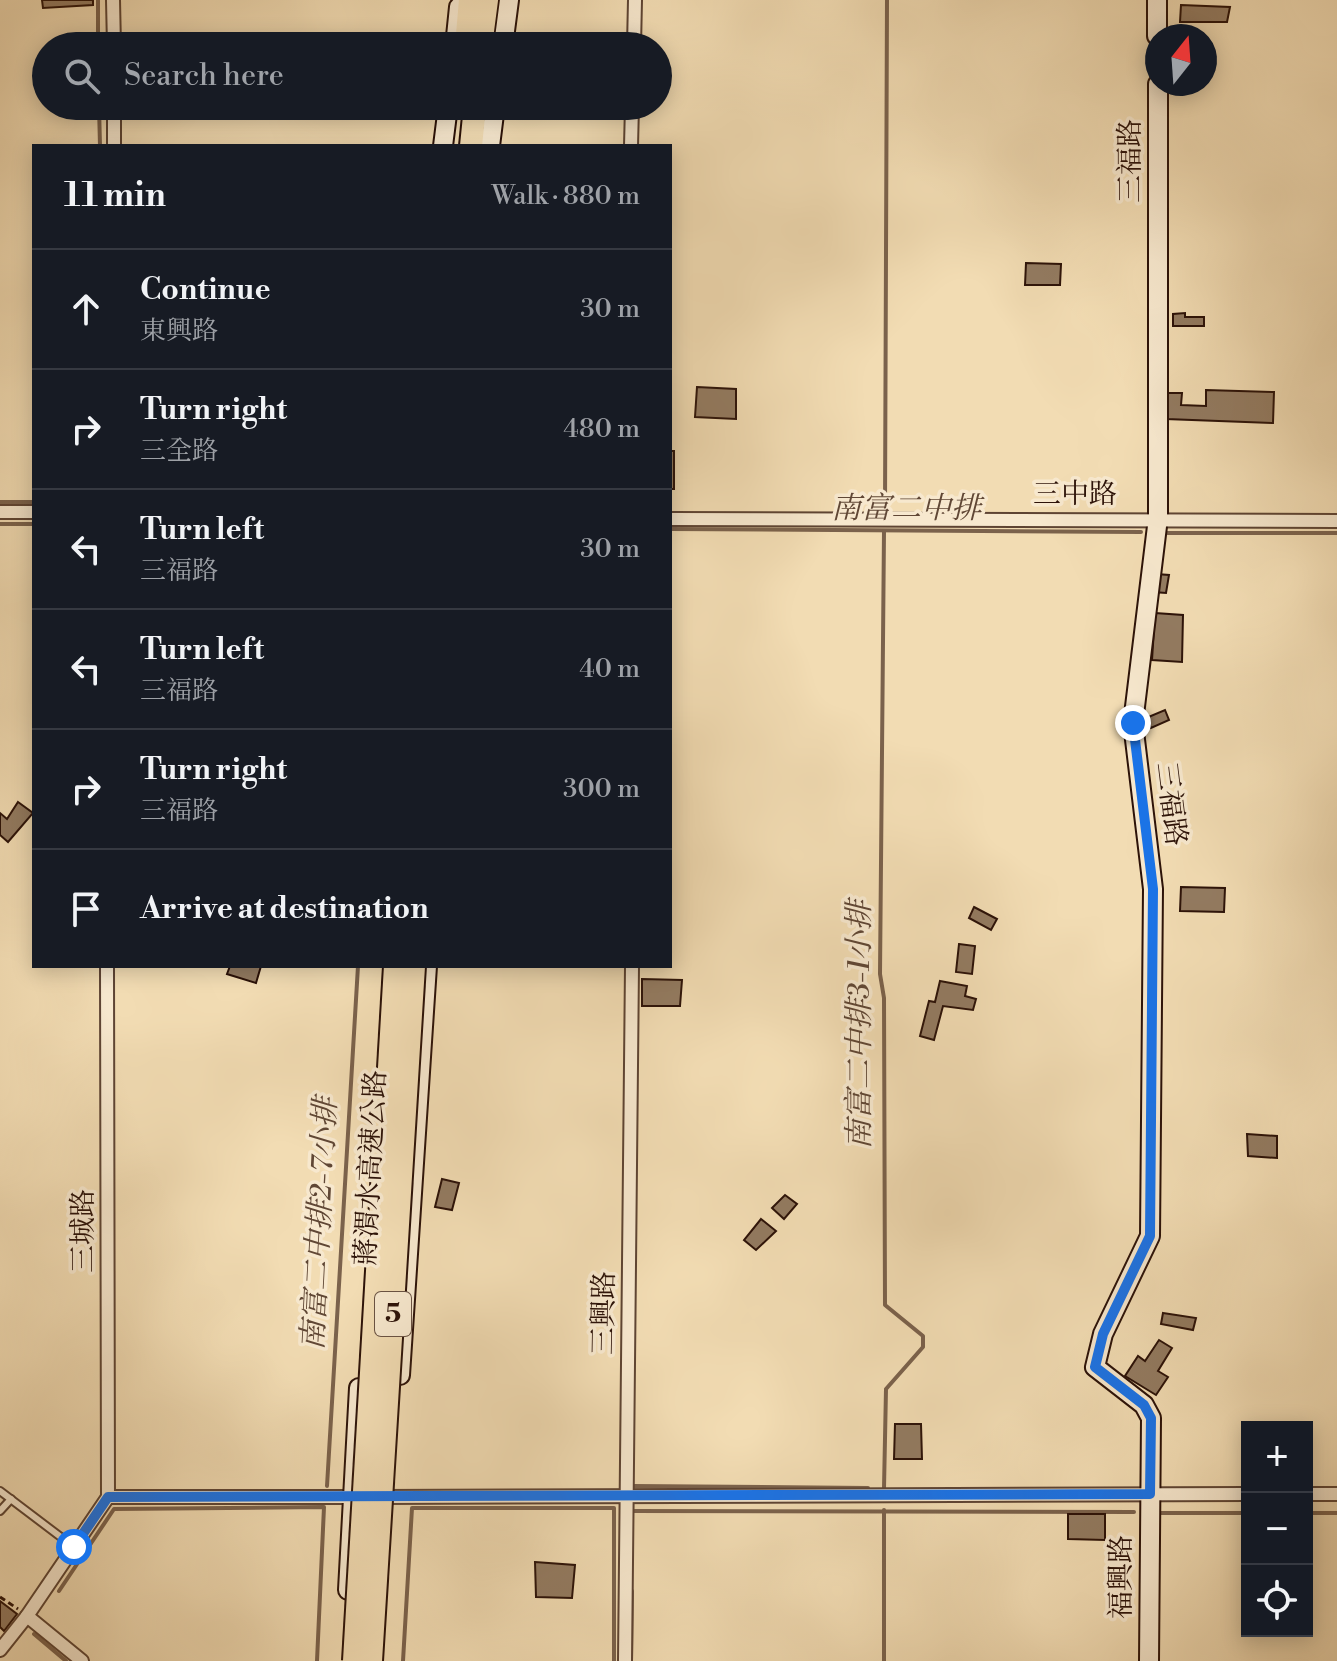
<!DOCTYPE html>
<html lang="en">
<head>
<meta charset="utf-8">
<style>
	body { margin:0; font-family:"Libre Bodoni","Noto Serif TC",serif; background:#242831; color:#f1f3f6 }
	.controls { position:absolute; right:24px; bottom:24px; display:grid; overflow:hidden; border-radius:0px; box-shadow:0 4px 20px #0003 }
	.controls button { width:72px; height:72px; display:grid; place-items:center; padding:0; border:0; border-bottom:2px solid #363941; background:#171b24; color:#f1f3f6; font:40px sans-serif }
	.compass { position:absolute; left:1145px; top:24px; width:72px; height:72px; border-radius:50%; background:#171b24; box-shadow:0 4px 20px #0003; rotate:17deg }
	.stop { position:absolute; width:24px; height:24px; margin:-18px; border:6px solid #1a73e8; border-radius:50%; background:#fff }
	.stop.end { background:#1a73e8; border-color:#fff; box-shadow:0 2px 8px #0008 }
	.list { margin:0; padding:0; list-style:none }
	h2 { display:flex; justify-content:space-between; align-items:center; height:104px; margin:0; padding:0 32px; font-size:34px }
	h2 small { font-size:26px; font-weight:400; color:#9ea1a6 }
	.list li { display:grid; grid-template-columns:52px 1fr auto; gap:24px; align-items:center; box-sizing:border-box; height:120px; padding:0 32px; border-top:2px solid #363941 }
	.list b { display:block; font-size:30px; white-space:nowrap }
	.list p { margin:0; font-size:26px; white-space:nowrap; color:#9ea1a6 }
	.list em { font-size:26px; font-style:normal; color:#9ea1a6 }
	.icon { flex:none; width:44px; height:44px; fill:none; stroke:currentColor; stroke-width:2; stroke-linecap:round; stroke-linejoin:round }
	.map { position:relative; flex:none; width:1337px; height:1661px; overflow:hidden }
	.search { position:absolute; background:#171b24; box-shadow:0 4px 20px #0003; left:32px; top:32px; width:640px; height:88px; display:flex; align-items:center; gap:20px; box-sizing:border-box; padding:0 28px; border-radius:44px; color:#9ea1a6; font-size:30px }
	.panel { position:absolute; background:#171b24; box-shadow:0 4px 20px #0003; left:32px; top:144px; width:640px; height:824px; border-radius:0px }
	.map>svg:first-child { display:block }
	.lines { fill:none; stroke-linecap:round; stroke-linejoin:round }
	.stream { stroke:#7b624c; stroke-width:4 }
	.building { fill:#937b61; stroke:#2c1208; stroke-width:2 }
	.lane-casing { stroke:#5e4433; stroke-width:10 }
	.street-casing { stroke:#5e4433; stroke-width:16 }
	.secondary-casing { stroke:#2c1208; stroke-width:22 }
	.highway-casing { stroke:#2c1208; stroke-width:26 }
	.path { stroke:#2c1208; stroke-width:3; stroke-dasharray:6 4; stroke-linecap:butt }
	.lane { stroke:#f7e8ce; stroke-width:6 }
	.street { stroke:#f7e8ce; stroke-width:12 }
	.secondary { stroke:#f7e8ce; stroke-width:18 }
	.highway { stroke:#f2dcb3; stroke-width:22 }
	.highway-bridge-casing { stroke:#2c1208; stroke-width:26; stroke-linecap:butt }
	.highway-bridge { stroke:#f2dcb3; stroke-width:22 }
	.route { stroke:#1a73e8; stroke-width:10 }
	.labels { text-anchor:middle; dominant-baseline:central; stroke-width:7; stroke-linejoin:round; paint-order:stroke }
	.shield { fill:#f7e8ce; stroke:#695243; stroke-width:2 }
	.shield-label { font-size:26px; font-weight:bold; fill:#2c1208 }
	.street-label { font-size:28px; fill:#2c1208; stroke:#f7e8ce }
	.water-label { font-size:30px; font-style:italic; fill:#604735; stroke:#f7e8ce }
</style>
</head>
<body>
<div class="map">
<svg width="1337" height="1661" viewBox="0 0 1337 1661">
	<rect width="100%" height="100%" fill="#f2dcb3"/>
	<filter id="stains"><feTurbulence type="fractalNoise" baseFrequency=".0025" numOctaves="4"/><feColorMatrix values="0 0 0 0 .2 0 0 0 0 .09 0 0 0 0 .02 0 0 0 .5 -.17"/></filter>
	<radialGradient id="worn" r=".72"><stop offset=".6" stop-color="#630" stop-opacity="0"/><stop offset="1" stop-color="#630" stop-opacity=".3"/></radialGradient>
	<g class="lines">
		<g class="stream">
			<polyline points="98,0 98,46"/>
			<polyline points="99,106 100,146"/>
			<polyline points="0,502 34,502"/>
			<polyline points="885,507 887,0"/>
			<polyline points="0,524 34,524"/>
			<polyline points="670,529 1141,532"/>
			<polyline points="1164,533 1337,533"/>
			<polyline points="327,1486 358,966"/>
			<polyline points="632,1486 868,1488"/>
			<polyline points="884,1488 886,1389 923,1347 923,1336 885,1305 884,998 880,974 884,531"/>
			<polyline points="632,1511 1134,1512"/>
			<polyline points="1157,1513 1247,1513"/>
			<polyline points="1307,1513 1337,1513"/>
			<polyline points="59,1591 114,1509 324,1507 317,1661"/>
			<polyline points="34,1634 66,1661"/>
			<polyline points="403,1661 412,1508 614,1508 614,1661"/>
			<polyline points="631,1661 632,1591"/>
			<polyline points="884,1661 884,1510"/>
		</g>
	</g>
	<g class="building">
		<polygon points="42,0 93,0 93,5 43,8"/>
		<polygon points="1181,5 1230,7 1227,22 1180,22"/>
		<polygon points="1026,263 1061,264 1060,285 1025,285"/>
		<polygon points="1185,313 1185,317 1204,317 1204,326 1173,326 1173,314"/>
		<polygon points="697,387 736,389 736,419 695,417"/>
		<polygon points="1206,390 1274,392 1273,423 1166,419 1167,393 1182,393 1181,405 1206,406"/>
		<rect x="670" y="451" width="4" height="38"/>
		<polygon points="1156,574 1169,575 1166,593 1153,592"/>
		<polygon points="1155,613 1183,615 1182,662 1152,660"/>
		<polygon points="1165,710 1169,720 1151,728 1146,718"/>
		<polygon points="18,802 33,813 8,842 0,835 0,813 7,819"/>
		<polygon points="1181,887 1225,888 1224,912 1180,911"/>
		<polygon points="974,907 997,919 991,930 969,918"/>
		<polygon points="959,944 975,946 972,974 956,972"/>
		<polygon points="230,966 261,966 256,983 227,974"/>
		<polygon points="642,979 682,980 680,1006 642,1006"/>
		<polygon points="940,981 967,986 965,996 976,999 973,1010 943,1006 934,1040 920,1036 929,1001 935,1002"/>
		<polygon points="1247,1134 1277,1136 1277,1158 1248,1156"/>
		<polygon points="442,1179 459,1183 452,1210 435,1207"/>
		<polygon points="785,1195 797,1204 784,1219 772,1208"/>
		<polygon points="761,1219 776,1231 756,1250 744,1240"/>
		<polygon points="1163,1313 1196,1318 1193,1330 1161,1324"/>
		<polygon points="1159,1340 1172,1348 1158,1371 1168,1377 1156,1395 1125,1376 1138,1356 1145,1361"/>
		<polygon points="895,1424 921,1424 922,1459 894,1459"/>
		<polygon points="1068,1514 1105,1514 1105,1540 1068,1539"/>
		<polygon points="535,1562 575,1565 572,1598 536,1597"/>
		<polygon points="0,1601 17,1614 4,1631 0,1627"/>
	</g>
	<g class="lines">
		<g class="lane-casing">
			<g id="lane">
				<polyline points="0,1491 74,1547"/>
				<polyline points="0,1511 11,1499"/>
			</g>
		</g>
		<g class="street-casing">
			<g id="street">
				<polyline points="113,0 114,46"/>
				<polyline points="634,46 635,0"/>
				<polyline points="114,106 114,146"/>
				<polyline points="631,146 632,106"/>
				<polyline points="0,512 34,512"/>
				<polyline points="670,519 1337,521"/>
				<polyline points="107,966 108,1497"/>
				<polyline points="1307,1494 1337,1494"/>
				<polyline points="108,1497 360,1497"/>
				<polyline points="379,1497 1247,1494"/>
				<polyline points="0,1650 27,1616"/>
				<polyline points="82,1661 27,1616 108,1497"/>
				<polyline points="625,1661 632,966"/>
			</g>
		</g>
		<g class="secondary-casing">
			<g id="secondary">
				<polyline points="1157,0 1157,36"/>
				<polyline points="455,46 459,7"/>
				<polyline points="503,46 509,0"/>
				<polyline points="443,146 448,106"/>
				<polyline points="490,146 495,106"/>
				<polyline points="400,1375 427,966"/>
				<polyline points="348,1590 359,1388"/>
				<polyline points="1149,1661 1151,1418 1144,1405 1095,1367 1103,1334 1150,1236 1153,889 1133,723 1158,518 1158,84"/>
			</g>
		</g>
		<g class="highway-casing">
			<g id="highway">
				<polyline points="466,46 470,0"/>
				<polyline points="481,46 487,0"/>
				<polyline points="471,146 475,106"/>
			</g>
		</g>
		<polyline class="path" points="0,1597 18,1609"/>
		<use href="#lane" class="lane"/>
		<use href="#street" class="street"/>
		<use href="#secondary" class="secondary"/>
		<use href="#highway" class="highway"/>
		<g class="highway-bridge-casing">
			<g id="highway-bridge">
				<polyline points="354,1661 395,966"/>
				<polyline points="371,1661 414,966"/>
			</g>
		</g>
		<use href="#highway-bridge" class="highway-bridge"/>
	</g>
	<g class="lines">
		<polyline class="route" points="74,1547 108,1497 1150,1494 1151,1418 1144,1405 1095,1367 1103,1334 1150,1236 1153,889 1133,723"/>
	</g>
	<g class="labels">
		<rect class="shield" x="375" y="1292" width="36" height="44" rx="6"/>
		<g class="shield-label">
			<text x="393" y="1314">5</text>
		</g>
		<g class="street-label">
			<text transform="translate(1130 161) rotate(-90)">三福路</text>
			<text x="1075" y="494">三中路</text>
			<text transform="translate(1171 804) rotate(83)">三福路</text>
			<text transform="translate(371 1168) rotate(-87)">蔣渭水高速公路</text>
			<text transform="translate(83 1231) rotate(-90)">三城路</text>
			<text transform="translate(604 1313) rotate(-89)">三興路</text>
			<text transform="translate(1121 1577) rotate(-90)">福興路</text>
		</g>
		<g class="water-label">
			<text x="906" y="509">南富二中排</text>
			<text transform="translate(860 1025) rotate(-90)">南富二中排3-1小排</text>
			<text transform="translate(320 1224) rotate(-87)">南富二中排2-7小排</text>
		</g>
	</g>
	<rect width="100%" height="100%" filter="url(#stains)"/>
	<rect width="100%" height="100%" fill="url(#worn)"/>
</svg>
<div class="controls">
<button>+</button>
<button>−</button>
<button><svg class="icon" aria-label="locate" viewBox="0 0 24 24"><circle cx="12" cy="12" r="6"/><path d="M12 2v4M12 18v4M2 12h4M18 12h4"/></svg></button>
</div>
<svg class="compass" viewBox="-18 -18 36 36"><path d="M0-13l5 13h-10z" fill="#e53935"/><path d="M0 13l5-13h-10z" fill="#9ea1a6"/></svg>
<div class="stop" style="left:74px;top:1547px"></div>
<div class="stop end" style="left:1133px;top:723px"></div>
<div class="search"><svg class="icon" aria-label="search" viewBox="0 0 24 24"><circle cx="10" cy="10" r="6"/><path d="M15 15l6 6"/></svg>Search here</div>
<section class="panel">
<h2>11 min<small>Walk · 880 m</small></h2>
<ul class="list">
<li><svg class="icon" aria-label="ahead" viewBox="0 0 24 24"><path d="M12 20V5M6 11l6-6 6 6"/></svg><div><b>Continue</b><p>東興路</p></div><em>30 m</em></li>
<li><svg class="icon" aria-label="right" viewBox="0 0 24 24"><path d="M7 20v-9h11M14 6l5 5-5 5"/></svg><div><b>Turn right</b><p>三全路</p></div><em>480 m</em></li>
<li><svg class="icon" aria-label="left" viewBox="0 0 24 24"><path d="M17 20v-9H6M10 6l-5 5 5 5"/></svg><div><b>Turn left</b><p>三福路</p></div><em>30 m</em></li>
<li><svg class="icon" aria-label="left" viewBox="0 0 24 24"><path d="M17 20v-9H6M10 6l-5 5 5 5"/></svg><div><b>Turn left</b><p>三福路</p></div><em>40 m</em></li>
<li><svg class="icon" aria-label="right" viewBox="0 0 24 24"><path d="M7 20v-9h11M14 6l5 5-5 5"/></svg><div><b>Turn right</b><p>三福路</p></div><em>300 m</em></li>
<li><svg class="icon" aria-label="arrive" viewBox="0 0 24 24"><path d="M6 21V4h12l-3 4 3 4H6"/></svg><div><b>Arrive at destination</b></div></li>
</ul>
</section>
</div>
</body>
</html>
